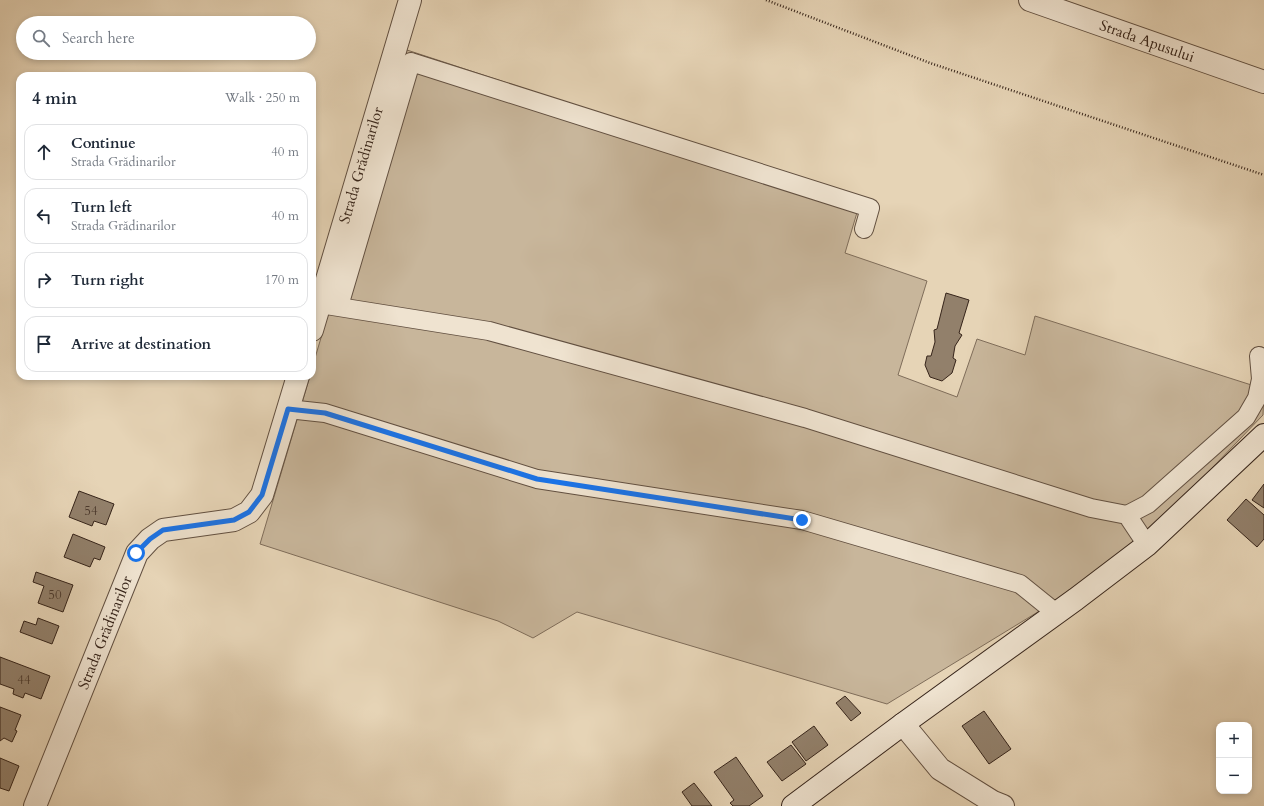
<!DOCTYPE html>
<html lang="en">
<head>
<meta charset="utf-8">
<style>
	body { margin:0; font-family:Cardo,serif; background:#f2f2f3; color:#1f2937 }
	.controls { position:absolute; right:12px; bottom:12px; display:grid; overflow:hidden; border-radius:8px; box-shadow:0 2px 6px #0003 }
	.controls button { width:36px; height:36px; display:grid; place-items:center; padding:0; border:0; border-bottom:1px solid #e0e1e3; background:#fff; color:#1f2937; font:20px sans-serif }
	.stop { position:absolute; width:12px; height:12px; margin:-9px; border:3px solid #1a73e8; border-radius:50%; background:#fff }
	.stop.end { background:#1a73e8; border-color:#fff; box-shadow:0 1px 4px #0008 }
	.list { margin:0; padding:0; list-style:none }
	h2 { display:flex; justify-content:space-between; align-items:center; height:52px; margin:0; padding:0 16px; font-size:17px }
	h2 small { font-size:13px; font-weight:400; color:#747a83 }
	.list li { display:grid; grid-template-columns:26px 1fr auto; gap:12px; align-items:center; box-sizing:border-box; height:56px; margin:0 8px 8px; padding:0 8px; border:1px solid #e0e1e3; border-radius:12px }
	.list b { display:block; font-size:15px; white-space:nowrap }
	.list p { margin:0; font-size:13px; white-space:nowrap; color:#747a83 }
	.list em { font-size:13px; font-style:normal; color:#747a83 }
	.icon { flex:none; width:22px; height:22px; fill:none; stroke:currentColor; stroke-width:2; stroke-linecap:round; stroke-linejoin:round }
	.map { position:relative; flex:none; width:1264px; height:806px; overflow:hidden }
	.search { position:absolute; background:#fff; box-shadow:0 2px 6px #0003; left:16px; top:16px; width:300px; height:44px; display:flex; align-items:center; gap:10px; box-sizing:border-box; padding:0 14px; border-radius:22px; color:#747a83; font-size:15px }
	.panel { position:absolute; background:#fff; box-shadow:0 2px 6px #0003; left:16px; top:72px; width:300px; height:308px; border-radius:12px }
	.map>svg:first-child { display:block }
	.green { fill:#c8b69b; stroke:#7f6d5a }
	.building { fill:#92806b; stroke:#36241a }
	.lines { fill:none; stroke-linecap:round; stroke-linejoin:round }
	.pedestrian-casing { stroke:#625041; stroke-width:20 }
	.minor-casing { stroke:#625041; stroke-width:24 }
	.secondary-casing { stroke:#36241a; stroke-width:24 }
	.path { stroke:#36241a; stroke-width:2.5; stroke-dasharray:1 2; stroke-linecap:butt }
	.pedestrian { stroke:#efe3d0; stroke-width:18 }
	.minor { stroke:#efe3d0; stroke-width:22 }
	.secondary { stroke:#efe3d0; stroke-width:22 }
	.route { stroke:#1a73e8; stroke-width:5 }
	.labels { text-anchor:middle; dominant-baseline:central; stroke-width:3; stroke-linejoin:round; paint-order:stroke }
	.number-label { font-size:13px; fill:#4d3b2e }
	.street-label { font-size:15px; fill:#36241a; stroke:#efe3d0 }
</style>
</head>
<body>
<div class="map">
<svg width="1264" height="806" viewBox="0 0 1264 806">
	<rect width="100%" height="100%" fill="#e6d4b6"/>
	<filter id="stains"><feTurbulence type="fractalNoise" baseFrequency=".005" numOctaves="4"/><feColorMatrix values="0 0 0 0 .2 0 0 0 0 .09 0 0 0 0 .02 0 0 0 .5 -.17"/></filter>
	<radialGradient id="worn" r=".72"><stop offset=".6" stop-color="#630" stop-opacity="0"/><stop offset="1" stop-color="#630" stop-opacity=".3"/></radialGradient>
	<polygon class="green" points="407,50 861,199 845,253 927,281 898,375 957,397 977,339 1025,355 1035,316 1264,389 1263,415 1163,519 1106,566 1046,607 887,704 577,612 533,638 498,621 260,544 310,376 312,376 312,368"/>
	<g class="building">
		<polygon points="946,293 969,300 959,333 962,335 955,346 953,358 956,360 952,373 942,381 930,377 925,365 927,356 931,356 935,342 934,330 937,329"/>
		<polygon points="1264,484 1264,508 1252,500"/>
		<polygon points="79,491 114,504 106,525 94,521 92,526 69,517"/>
		<polygon points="1246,499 1264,515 1264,539 1257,547 1227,520"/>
		<polygon points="73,534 105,547 100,560 94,558 90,567 64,557"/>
		<polygon points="36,572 73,585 63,612 38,603 44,586 33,582"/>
		<polygon points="38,618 59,626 52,644 20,632 24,621 36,625"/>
		<polygon points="0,657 50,676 41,699 25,693 23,698 13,694 14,689 0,684"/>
		<polygon points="845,696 861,713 851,721 836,703"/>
		<polygon points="0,707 21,715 15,730 17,731 12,742 4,738 0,741"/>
		<polygon points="984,711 1011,749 989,764 962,726"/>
		<polygon points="814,726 828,745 806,761 792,742"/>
		<polygon points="791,745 806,764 782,781 767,762"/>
		<polygon points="736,757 763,796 749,806 733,806 730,803 734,800 714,772"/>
		<polygon points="0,758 19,766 9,791 0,788"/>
		<polygon points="694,783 712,806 692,806 682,792"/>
	</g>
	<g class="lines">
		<g class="pedestrian-casing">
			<g id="pedestrian">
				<polyline points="320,304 489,331 805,418 1091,508 1127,515 1147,545"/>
				<polyline points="339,306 411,62 870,208 864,229"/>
				<polyline points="288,409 325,413 537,479 802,520 1020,584 1056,613"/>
				<polyline points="1127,515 1148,504 1246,417 1257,398 1261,379 1259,356"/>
			</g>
		</g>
		<g class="minor-casing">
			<g id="minor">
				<path id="s1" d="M1030 0 1264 82"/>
				<path id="s2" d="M312 330 410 0"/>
				<polyline points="903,724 940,769 993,802 1003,806"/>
				<path id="s3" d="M35 806 137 553 150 539 163 530 234 520 249 512 262 495 298 376"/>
			</g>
		</g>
		<g class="secondary-casing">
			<polyline id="secondary" points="793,806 903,724 1076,599 1147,545 1264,435"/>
		</g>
		<polyline class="path" points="766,0 930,63 1264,175"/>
		<use href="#pedestrian" class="pedestrian"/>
		<use href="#minor" class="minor"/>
		<use href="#secondary" class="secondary"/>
	</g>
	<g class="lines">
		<polyline class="route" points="136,553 150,539 163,530 234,520 249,512 262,495 288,409 325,413 537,479 802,520"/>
	</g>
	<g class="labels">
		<g class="number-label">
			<text x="91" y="511">54</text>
			<text x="55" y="595">50</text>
			<text x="24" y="680">44</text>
		</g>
		<g class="street-label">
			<text stroke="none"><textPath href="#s1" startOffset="124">Strada Apusului</textPath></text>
			<text stroke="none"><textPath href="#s2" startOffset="172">Strada Grădinarilor</textPath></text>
			<text stroke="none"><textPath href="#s3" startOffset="187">Strada Grădinarilor</textPath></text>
		</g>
	</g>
	<rect width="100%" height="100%" filter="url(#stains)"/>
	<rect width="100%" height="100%" fill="url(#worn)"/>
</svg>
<div class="controls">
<button>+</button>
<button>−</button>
</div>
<div class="stop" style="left:136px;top:553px"></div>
<div class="stop end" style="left:802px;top:520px"></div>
<div class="search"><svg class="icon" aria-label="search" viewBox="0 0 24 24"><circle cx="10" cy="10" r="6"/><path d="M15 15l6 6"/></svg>Search here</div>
<section class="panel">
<h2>4 min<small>Walk · 250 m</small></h2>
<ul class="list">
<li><svg class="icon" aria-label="ahead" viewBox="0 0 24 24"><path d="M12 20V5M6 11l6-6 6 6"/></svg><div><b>Continue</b><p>Strada Grădinarilor</p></div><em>40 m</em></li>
<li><svg class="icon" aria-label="left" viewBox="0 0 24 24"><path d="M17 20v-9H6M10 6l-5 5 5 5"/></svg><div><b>Turn left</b><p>Strada Grădinarilor</p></div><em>40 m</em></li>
<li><svg class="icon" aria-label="right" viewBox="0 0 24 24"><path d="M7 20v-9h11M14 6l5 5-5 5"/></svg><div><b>Turn right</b></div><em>170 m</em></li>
<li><svg class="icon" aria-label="arrive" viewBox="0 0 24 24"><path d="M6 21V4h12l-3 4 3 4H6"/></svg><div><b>Arrive at destination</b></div></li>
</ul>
</section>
</div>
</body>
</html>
